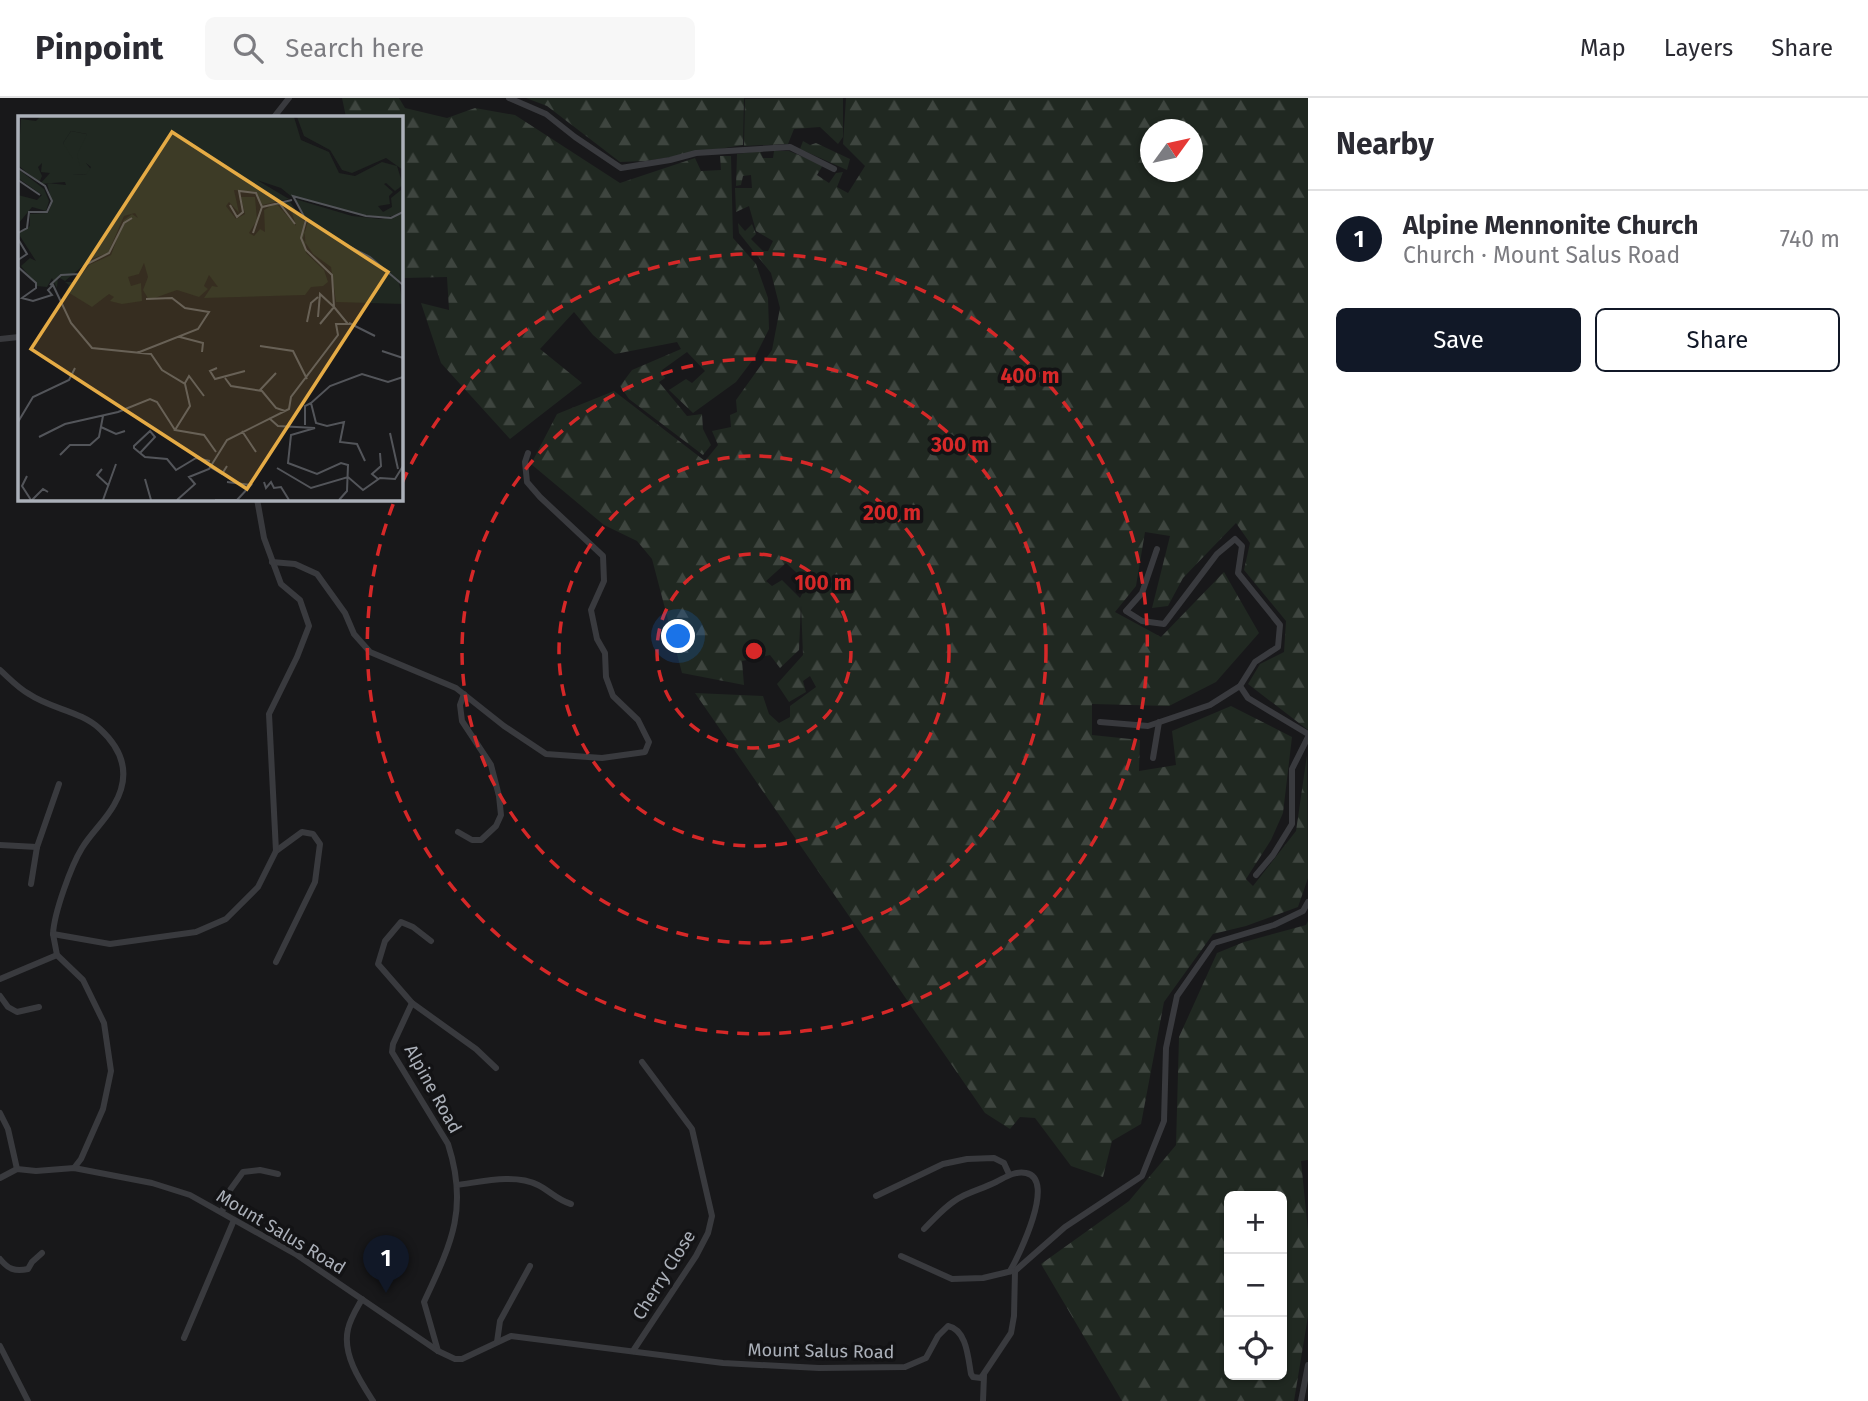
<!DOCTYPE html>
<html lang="en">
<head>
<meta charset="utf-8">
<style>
	body { margin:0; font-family:"Fira Sans",sans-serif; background:#f7f7f7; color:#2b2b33 }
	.controls { position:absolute; right:21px; bottom:21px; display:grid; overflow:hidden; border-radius:10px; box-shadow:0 2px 5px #0004 }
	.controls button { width:63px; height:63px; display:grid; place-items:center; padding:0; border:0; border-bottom:2px solid #e1e1e2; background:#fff; color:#2b2b33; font:35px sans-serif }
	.compass { position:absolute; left:1140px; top:21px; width:63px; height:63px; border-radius:50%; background:#fff; box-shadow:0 2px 5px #0004; rotate:57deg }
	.you { position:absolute; left:679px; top:539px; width:24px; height:24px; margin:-18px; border:5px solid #fff; border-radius:50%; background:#1a73e8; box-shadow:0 0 0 10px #1a73e833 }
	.badge { display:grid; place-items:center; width:46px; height:46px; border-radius:50%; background:#111827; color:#fff; font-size:23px; font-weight:700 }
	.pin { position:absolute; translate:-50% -58px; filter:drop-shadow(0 2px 4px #0008) }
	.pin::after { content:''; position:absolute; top:37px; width:24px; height:21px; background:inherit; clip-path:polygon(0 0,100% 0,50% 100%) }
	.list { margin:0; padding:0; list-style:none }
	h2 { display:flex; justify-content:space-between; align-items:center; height:91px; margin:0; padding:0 28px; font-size:30px }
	h2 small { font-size:23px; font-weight:400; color:#7c7c81 }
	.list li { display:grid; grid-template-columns:46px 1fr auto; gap:21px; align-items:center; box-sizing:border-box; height:98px; padding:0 28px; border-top:2px solid #e1e1e2 }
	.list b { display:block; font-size:26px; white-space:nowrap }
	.list p { margin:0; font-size:23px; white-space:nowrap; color:#7c7c81 }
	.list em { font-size:23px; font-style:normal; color:#7c7c81 }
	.actions { display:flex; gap:14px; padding:21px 28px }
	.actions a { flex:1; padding:16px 0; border:2px solid #111827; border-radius:10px; text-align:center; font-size:24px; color:#111827 }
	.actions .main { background:#111827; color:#fff }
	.icon { flex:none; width:38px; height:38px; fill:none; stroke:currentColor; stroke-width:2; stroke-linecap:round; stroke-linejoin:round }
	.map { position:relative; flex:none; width:1308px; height:1303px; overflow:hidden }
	header { display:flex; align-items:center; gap:42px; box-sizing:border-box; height:98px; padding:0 35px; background:#fff; border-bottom:2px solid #e1e1e2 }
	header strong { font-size:33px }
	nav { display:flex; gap:38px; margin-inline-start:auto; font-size:24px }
	.search { width:490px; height:63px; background:#f7f7f7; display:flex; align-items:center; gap:18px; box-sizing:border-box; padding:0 24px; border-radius:10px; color:#7c7c81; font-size:26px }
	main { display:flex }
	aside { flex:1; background:#fff }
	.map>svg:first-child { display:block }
	.forest { fill:url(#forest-firs); fill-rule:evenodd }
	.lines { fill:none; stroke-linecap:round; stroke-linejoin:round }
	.street { stroke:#393a3e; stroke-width:6 }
	.ring { fill:none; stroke:#d62828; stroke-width:3.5; stroke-dasharray:12 9 }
	.labels { text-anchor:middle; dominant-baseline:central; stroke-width:7; stroke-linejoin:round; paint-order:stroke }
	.street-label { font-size:18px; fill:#abb0b9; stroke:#131315 }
	.inset-road { fill:none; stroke:#53555a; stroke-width:2 }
	.view { fill:#e5ab45; fill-opacity:0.15; stroke:#e5ab45; stroke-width:3.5 }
	.inset-edge { fill:none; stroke:#abb0b9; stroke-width:3.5 }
	.centre { fill:#d62828; stroke:#131315; stroke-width:3.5 }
	.ring-label { font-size:21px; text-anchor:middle; font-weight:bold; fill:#d62828; stroke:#131315; stroke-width:7; stroke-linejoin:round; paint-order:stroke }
</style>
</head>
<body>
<header>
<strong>Pinpoint</strong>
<div class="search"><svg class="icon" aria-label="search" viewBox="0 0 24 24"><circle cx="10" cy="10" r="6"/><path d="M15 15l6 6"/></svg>Search here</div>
<nav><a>Map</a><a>Layers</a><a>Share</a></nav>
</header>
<main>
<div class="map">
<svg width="1308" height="1303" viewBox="0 0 1308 1303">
	<defs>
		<pattern id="forest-firs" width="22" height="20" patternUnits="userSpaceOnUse" patternTransform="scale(1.75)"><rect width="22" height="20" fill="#202821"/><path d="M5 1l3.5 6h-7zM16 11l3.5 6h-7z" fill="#3e453f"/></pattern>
	</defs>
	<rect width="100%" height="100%" fill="#18181a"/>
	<g class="forest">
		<polygon points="342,0 399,0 405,10 447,20 475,10 515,17 620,85 695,60 701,73 721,72 720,58 731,58 733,140 756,166 768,200 769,231 755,259 736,284 693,315 669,292 686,281 692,285 705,273 687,254 662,272 665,280 659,284 687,318 702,316 703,331 711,347 703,357 629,301 620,288 632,272 681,251 677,244 615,256 593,237 574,214 540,251 582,285 510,341 441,265 421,205 449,212 447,179 404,180 401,178 401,19 346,19"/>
		<polygon points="526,0 744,0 743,47 646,63 620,64 547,8"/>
		<polygon points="843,0 843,39 838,46 820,29 794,31 788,46 744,48 745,1"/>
		<path d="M846 0H1308V632L1248 586 1260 566 1284 554 1286 523 1244 472 1250 445 1236 425 1183 480 1168 508 1152 510 1170 438 1145 434 1136 488 1115 514 1161 539 1224 474 1259 535 1216 584 1169 608 1092 606V637L1140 642 1139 673 1176 667 1172 633 1231 608 1292 639 1283 715 1271 742 1246 781 1253 788 1296 733 1307 657 1308 780 1298 809 1246 828 1213 836 1164 904 1141 1026 1112 1043 1103 1079 1071 1068 1035 1020 1020 1019 1010 1031 985 1015 695 595 763 598 769 616 779 625 790 619V608L816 589 810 578 803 583 806 594 789 604 777 586 803 557 801 507 799 552 780 570 770 557 742 563 744 587 682 575 652 461 637 443 604 427 531 366 557 316 614 293 705 363 718 347 712 333 731 329 730 317 737 314 736 302 772 252 780 210 771 175 739 135 738 125 745 133 752 126 756 136 751 141 763 153H768L773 143 756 133 749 108 736 114 735 90H752L751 77 743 78 741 87 736 88 737 56 760 53 763 60H773L774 53H789L823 67 817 77 829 85 836 75 843 74 837 89 848 95 865 68 843 46ZM1150 32H1192V74H1150ZM786 465 808 485 800 500 782 482 772 488 766 483Z"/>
		<polygon points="803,43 810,47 816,45 850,61 847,72 800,51"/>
		<path d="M1308 823V1062L1301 1063 1308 1133V1218L1294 1303H1122L1041 1166 1129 1103 1176 1047 1179 939 1217 855 1244 844 1306 827ZM1229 1098H1282V1277H1229Z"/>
	</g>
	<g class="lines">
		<g class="street">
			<polyline points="509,0 546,16 575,39 621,70 670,62 696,55 790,49 834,71"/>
			<polyline points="274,19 289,0"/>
			<polyline points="0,241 19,239"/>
			<polyline points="1157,451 1142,495 1126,513 1142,523 1164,526 1217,456 1235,441 1242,448 1238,475 1280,527 1278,549 1255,564 1240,588 1248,600 1308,636"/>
			<polyline points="272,464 295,466 317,476 345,515 354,536 370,554 456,590 504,628 546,656 602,660 645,654 649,644 638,622 613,598 606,579 605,555 597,541 591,512 604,483 603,458 540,399 527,384 525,364 528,355"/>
			<path d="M0 572C9 580 18 590 29 596 51 611 81 613 100 631 124 653 131 678 114 707 105 723 91 735 82 750 71 768 54 815 53 836"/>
			<polyline points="1100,624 1148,628 1210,607 1240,588"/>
			<polyline points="1153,660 1159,624"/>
			<polyline points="458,734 472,742 481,742 496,728 501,717 499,698 491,667 462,623 460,607 464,596"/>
			<polyline points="0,747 37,749"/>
			<polyline points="1256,777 1273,757 1292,726 1292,671 1308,639"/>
			<polyline points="31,786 37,749 59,686"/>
			<polyline points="431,843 413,829 401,824 385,843 378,866 412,905 476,951 496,970"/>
			<polyline points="276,864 315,784 320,746 313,736 302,734 276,753"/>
			<polyline points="0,881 57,857"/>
			<polyline points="0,898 8,909 17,914 39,909"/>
			<path d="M412 905 393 946 392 954 448 1046C469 1111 451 1146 424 1204L438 1253"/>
			<polyline points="0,1015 8,1031 17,1071"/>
			<polyline points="74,1070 81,1061 103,1011 111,973 104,925 83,882 57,857 53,836 110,846 196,834 226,821 258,789 276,753 269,616 297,559 309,528 300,502 281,486 264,440 257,401"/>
			<path d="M0 1080 17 1071 36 1073 74 1070 152 1085 190 1097 297 1157 438 1253 455 1261H462L511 1238 723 1265 819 1270 905 1269 926 1260 938 1238 948 1228C967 1232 968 1260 971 1276L973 1279 981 1280 1011 1235 1014 1218 1015 1173 1065 1129 1142 1078 1164 1023 1166 950 1177 898 1214 845 1274 827 1303 813 1308 804"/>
			<path d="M457 1087C481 1084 515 1075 538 1087 550 1093 557 1102 571 1106"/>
			<polyline points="876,1098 943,1066 967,1061 994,1060 1004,1065 1009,1076"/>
			<polyline points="222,1114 230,1092 243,1074 260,1072 278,1076"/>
			<path d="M924 1131C935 1120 947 1106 961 1099 972 1093 984 1090 996 1084 1006 1079 1014 1073 1026 1075 1057 1081 1018 1159 1010 1173"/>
			<polyline points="901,1158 952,1181 983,1180 1012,1173"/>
			<path d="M0 1161C8 1171 15 1174 28 1171L32 1164 42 1155"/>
			<path d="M362 1201C357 1210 350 1221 348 1231 342 1256 360 1283 373 1303"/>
			<polyline points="184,1240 234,1122"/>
			<polyline points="497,1244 500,1223 530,1168"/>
			<polyline points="0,1248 28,1303"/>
			<polyline points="633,1253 696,1158 708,1135 712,1118 692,1031 642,964"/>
			<polyline points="983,1303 984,1277"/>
			<polyline points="1301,1303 1308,1267"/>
		</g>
	</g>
	<g class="ring">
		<circle cx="754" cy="553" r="97"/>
		<circle cx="754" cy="553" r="195"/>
		<circle cx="754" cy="553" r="292"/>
		<path d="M402 385A390 390 0 1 1 394 404"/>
	</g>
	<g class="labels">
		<g class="street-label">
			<text transform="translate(433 991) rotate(61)">Alpine Road</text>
			<text transform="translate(281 1134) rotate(31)">Mount Salus Road</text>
			<text transform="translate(664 1177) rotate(-58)">Cherry Close</text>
			<text transform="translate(821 1253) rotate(1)">Mount Salus Road</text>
		</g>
	</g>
	<g transform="translate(18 18)">
		<rect width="385" height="385" fill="#18181a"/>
		<path d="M53 15 69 18 68 47 74 55 69 59 55 58 45 27Z" fill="#202821"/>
		<path d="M22 1H276L283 24 311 36 321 57 337 60 364 46 379 50 385 69 377 75 368 67 366 68 375 76 371 80 372 88 360 90 365 96 374 91 373 82 383 74 385 95 373 101 342 99 274 81 263 72 239 64 271 83 244 89 238 76 216 74 221 97 211 86 208 90 218 103 227 98 223 81H237L239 104 231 117 236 120 242 113 247 116 246 94 258 87 278 110 274 97 262 87 272 86 286 105 288 137 306 154 310 166 305 170 293 171 287 179 186 182 194 170 200 171 191 159 186 170 190 173 181 181 159 174 131 184 125 174 130 161 126 147 121 158 110 161 113 170 123 167 124 185 104 188 92 185 96 181 91 178 74 191 48 175 51 169 47 166H58L71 149 93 139 106 104 114 98 120 102 117 97 106 100 90 137 73 143 47 165 40 161 39 172 34 162 29 171 19 170 3 150 12 142 18 145 0 117 12 110V98L30 97 34 86 29 67 48 69 47 66 22 68 32 57 23 56 24 47 20 51 24 60 21 67 0 49 3 3 18 5ZM53 15 69 18 59 39 62 50 68 47 73 51 68 59 55 58V43L45 27ZM279 1H385V54L368 42 334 57 324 54 312 34 286 20ZM0 53 26 73 31 85 28 95 14 91 0 108V79L19 84 24 79 0 62ZM277 83 334 100 363 103 385 97V162L381 167 385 188 318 186 313 151 295 138 285 123 290 105Z" fill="#202821" fill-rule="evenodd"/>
		<path class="inset-road" d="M0 35 1 1M0 52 27 70 34 85 29 96H11L9 112 0 117M0 64 22 79M259 84 277 108M212 89 219 101 225 96 221 75 238 77 244 91 274 84M235 117 244 91M0 123 9 138 0 144M330 130 352 141 385 169M0 151 18 167V172L4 182 15 185 34 179 30 174 35 169 53 207 74 232 133 238 144 254 167 268 172 290 157 314 186 319 198 336M32 169 43 159 61 158 67 149 91 137 106 107 114 102M300 201 302 178 316 191M289 206 293 187 300 181M331 207 357 220M302 208 316 191M162 221 185 227 184 236M242 230 275 235 289 263M364 235 385 242M119 237 180 213 191 196 167 192 154 182 128 183M199 252 192 255 197 263 227 255M207 262 213 270 244 275 258 292 267 295M167 267 171 260 186 280M242 274 258 257M251 302 260 310 297 312 273 319 270 347 299 358 323 347 330 349 329 375 321 384M0 306 15 281 51 264 57 252M287 309V290L293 287M83 311 98 318 107 315M224 315 238 336M372 317 380 353M21 321 47 308 100 296 132 283 139 286 157 314M122 337 137 321 132 315 116 330V332L122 337 127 341 149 343 158 354 178 342 192 345M42 339 52 329H72L81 321 85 300M347 345 339 328 322 326 326 306 309 310 298 307 293 287 312 270 344 258 370 266 385 261M192 351 204 358 209 350M259 352 293 372 330 361 345 374 362 362 377 363 385 350M84 353 79 359 91 370M9 360 4 370 13 384M127 363 133 384M360 363 354 358 363 350 362 337M209 366 233 369 219 384M246 366 248 372 253 366 256 372 263 371 271 384M14 384 25 373 30 376M85 384 98 348M159 384 177 368 171 361 191 353 209 324 271 293 273 281 320 219 318 208H330L316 191 314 159 288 134 283 122 288 104 275 80 348 100 373 102 385 96M197 384H219"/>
		<path class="view" d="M154 16 370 156 229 373 13 233Z"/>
		<rect width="385" height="385" class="inset-edge"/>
	</g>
	<circle cx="754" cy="553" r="10" class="centre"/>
	<g class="ring-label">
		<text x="1030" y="285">400 m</text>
		<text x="960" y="354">300 m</text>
		<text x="892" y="422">200 m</text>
		<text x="823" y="492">100 m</text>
	</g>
</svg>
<div class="controls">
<button>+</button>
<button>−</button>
<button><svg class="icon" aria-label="locate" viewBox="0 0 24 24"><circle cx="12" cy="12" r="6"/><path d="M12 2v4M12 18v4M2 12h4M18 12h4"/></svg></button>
</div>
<svg class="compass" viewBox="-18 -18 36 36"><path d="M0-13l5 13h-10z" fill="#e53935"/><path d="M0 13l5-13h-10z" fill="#7c7c81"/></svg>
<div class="you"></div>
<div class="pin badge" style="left:386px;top:1195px">1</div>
</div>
<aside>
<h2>Nearby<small></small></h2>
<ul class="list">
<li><span class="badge">1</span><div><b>Alpine Mennonite Church</b><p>Church · Mount Salus Road</p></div><em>740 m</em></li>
</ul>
<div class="actions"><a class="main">Save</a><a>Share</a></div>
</aside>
</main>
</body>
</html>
